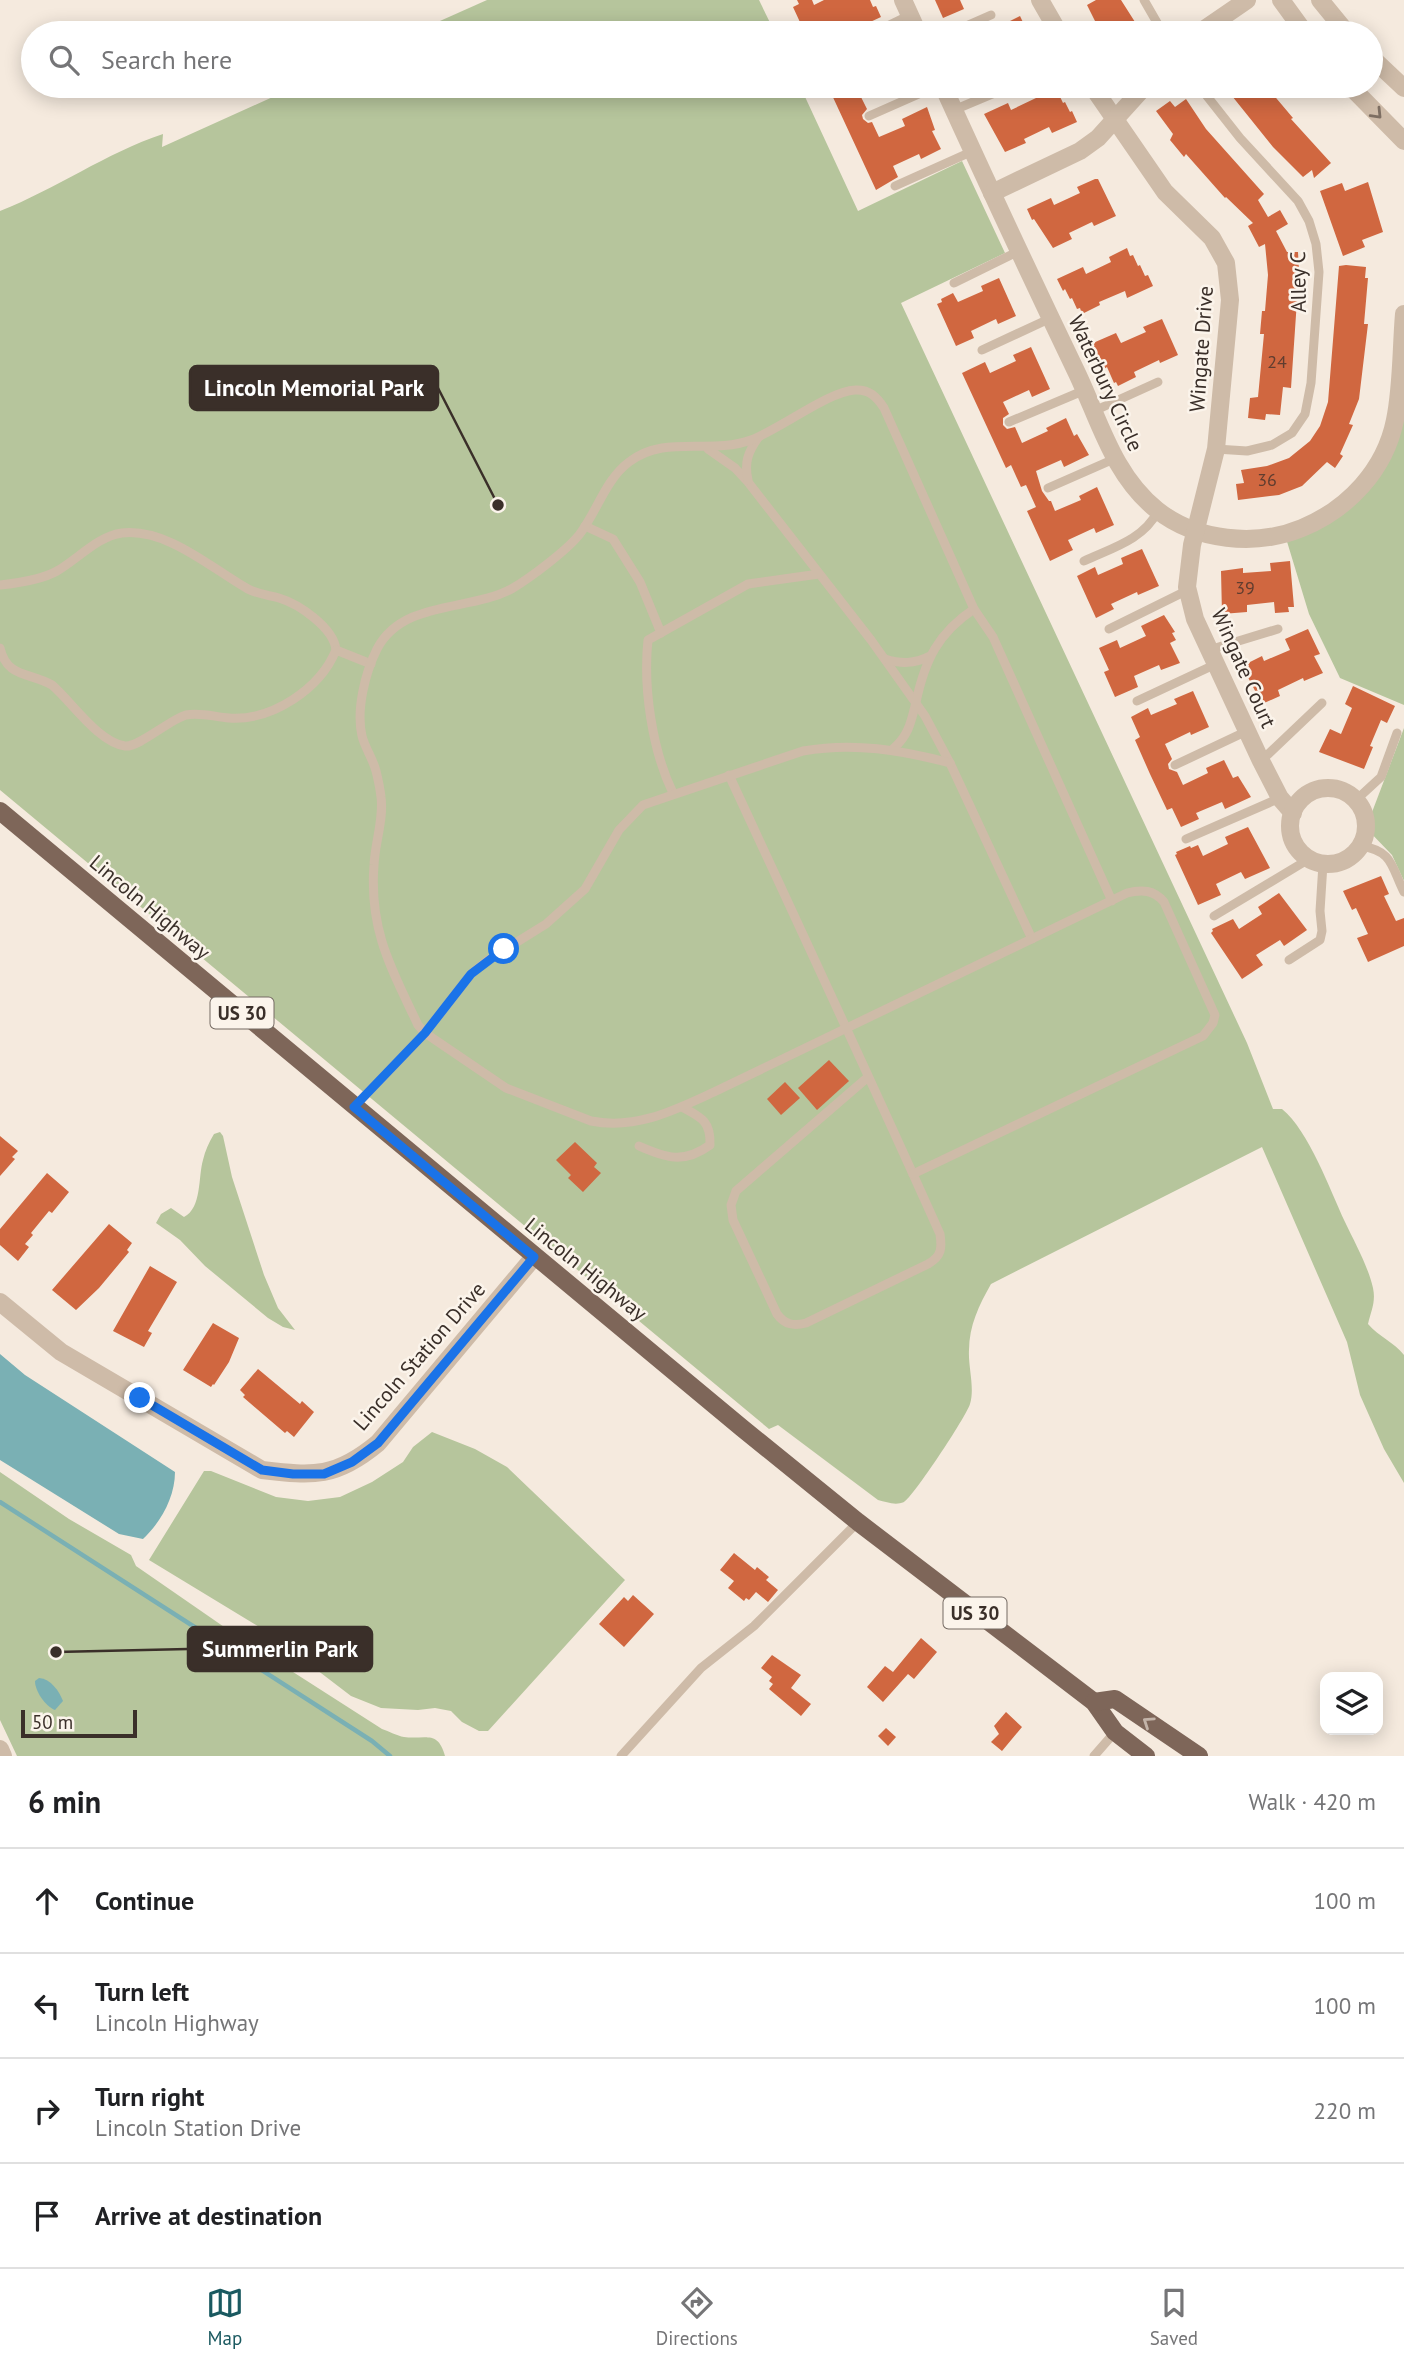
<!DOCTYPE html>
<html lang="en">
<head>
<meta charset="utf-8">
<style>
	body { margin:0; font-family:"PT Sans",sans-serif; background:#f6f6f6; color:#202124 }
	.controls { position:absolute; right:21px; bottom:21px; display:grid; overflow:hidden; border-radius:14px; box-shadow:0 4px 18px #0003 }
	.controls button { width:63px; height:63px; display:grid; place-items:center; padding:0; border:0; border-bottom:2px solid #e0e0e0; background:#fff; color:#202124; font:35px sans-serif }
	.scale { position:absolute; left:21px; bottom:18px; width:116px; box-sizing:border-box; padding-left:7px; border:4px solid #3a2f29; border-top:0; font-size:19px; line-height:24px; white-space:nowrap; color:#3a2f29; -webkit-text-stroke:5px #fbf4eb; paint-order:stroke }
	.stop { position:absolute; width:21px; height:21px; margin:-16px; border:5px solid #1a73e8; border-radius:50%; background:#fff }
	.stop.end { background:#1a73e8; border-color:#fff; box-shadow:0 2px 7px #0008 }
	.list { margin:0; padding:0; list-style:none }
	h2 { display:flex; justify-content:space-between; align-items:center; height:91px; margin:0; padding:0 28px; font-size:30px }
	h2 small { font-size:23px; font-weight:400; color:#757577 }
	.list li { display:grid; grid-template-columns:46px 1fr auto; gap:21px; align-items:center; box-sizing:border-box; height:105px; padding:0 28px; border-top:2px solid #e0e0e0 }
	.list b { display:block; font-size:26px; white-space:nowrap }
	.list p { margin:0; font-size:23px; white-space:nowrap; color:#757577 }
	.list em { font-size:23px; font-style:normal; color:#757577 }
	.icon { flex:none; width:38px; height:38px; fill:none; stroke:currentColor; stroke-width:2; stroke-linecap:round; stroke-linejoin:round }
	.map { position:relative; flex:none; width:1404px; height:1756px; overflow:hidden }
	.search { position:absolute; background:#fff; box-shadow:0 4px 18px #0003; left:21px; right:21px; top:21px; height:77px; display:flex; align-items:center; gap:18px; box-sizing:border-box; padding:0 24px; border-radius:38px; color:#757577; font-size:26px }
	.sheet { height:511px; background:#fff }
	nav { display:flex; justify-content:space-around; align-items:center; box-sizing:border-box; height:98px; border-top:2px solid #e0e0e0; background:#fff; font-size:19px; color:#757577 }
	nav a { display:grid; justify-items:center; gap:4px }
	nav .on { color:#1a5960 }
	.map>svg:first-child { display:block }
	.green { fill:#b6c59c }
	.water { fill:#7ab0b4 }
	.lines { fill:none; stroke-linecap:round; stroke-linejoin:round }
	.stream { stroke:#7ab0b4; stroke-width:4.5 }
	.building { fill:#d06740 }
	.lane { stroke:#cebba8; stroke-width:9 }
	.street { stroke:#cebba8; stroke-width:18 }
	.primary { stroke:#7e6659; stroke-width:18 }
	.oneway { stroke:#7d6e62 }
	.oneway2 { stroke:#c3b4a9 }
	.route { stroke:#1a73e8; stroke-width:9 }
	.labels { text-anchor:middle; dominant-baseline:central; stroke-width:5; stroke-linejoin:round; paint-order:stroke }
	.number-label { font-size:18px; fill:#603d2f }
	.shield { fill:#fbf4eb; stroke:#746a63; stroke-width:2 }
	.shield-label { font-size:19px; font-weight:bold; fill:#3a2f29 }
	.street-label { font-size:21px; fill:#3a2f29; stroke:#fbf4eb }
	.leader { fill:none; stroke:#3a2f29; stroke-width:2.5 }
	.callout-dot { fill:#3a2f29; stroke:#fbf4eb; stroke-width:2.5 }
	.callout { fill:#3a2f29; stroke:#3a2f29; stroke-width:2.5 }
	.callout-label { font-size:23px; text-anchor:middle; font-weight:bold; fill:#fff }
</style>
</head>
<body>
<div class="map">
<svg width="1404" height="1756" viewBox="0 0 1404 1756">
	<rect width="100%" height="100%" fill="#f5eade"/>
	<g class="green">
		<polygon points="487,0 759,0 775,33 413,33"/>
		<path d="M297 86H800L858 211 962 161 1005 253 901 303 1247 1043 1273 1109H1282C1309 1131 1330 1190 1345 1222 1355 1243 1368 1266 1373 1288 1376 1302 1371 1311 1368 1324 1379 1337 1394 1342 1404 1355V1483L1384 1449 1360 1395 1347 1342 1262 1147 991 1284C979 1305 969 1326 969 1350 968 1367 975 1388 970 1404 966 1417 913 1497 904 1502 895 1506 887 1502 878 1500L778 1425 769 1429 0 790V211C56 189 106 153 163 134L162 147Z"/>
		<polygon points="1404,314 1404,705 1340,678 1309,614 1285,535 1323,519 1388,442"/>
		<polygon points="1404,728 1404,881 1392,855 1366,828"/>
		<path d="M220 1132 223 1136 232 1177 264 1275 278 1308 295 1330 283 1327 268 1318 205 1266 180 1240 156 1223 161 1214 171 1208 184 1217C202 1208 198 1177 203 1160 205 1151 209 1142 214 1134Z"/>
		<polygon points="432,1432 475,1449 507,1467 625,1580 488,1731 479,1731 462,1722 451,1711 435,1708 418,1710 381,1708 351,1696 266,1631 149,1560 204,1471 211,1471 276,1497 308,1501 340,1497 372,1482 403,1462 413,1447"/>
		<path d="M0 1472 69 1519 131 1555 136 1566 243 1640 382 1729C389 1731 397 1736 404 1737 424 1740 438 1729 445 1756H17L0 1720Z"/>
	</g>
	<g class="water">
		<path d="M0 1354 25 1375 175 1472C175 1497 161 1522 143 1539L119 1534 0 1460Z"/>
		<path d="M39 1678C51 1679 59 1691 63 1701L55 1710C45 1706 35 1691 35 1681Z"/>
	</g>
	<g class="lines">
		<polyline class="stream" points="0,1502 372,1741 390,1756"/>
	</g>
	<g class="building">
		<polygon points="797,0 812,0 814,5 824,0 870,0 873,7 876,6 881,17 855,29 852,22 828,33 805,33 793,7 799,4"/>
		<polygon points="935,0 960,0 964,9 943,18"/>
		<polygon points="1096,0 1121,0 1142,33 1106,33 1100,23 1097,25 1087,5"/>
		<polygon points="1020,16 1028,33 1006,33 1002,25"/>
		<polygon points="834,86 886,86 861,97 867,109 862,115 863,119 868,123 872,122 879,137 905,126 902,119 927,107 935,130 932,131 941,149 921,159 919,154 893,166 898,177 876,190 831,93 836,91"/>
		<polygon points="1055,86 1063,103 1065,102 1070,112 1072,111 1077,122 1052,133 1049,127 1024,139 1026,143 1005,152 984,114 1008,103 1011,110 1036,98 1034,95"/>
		<polygon points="1224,86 1266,86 1293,118 1291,119 1331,163 1314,178 1312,170 1303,177 1273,147"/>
		<polygon points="1186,99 1206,129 1264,194 1258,200 1268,217 1280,210 1288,224 1276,231 1287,252 1298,252 1299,271 1291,388 1283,387 1280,415 1266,414 1265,420 1248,418 1250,398 1258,397 1264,334 1260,334 1262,311 1265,311 1268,275 1265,244 1259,247 1248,226 1253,223 1226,197 1225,198 1186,154 1184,157 1170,140 1173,134 1156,111 1170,101 1175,107"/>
		<polygon points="1095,179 1098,179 1116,216 1094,226 1092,222 1069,233 1072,239 1053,248 1034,219 1032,220 1027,209 1051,198 1054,205 1080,193 1077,187"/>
		<polygon points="1368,182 1383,232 1362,240 1365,247 1343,256 1320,191 1342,183 1345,191"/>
		<polygon points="1127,248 1130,256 1133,255 1138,266 1140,265 1145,276 1148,275 1153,286 1127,298 1125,291 1099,302 1100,305 1082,314 1080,308 1077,309 1072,298 1070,299 1065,289 1063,291 1057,279 1083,267 1086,274 1111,262 1109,257"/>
		<polygon points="1346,265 1366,267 1365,278 1368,278 1364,324 1368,324 1359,399 1349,424 1353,425 1340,454 1343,456 1335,468 1327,462 1302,486 1279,495 1238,500 1236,484 1244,483 1241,470 1267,466 1289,458 1310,441 1320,426 1328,402 1339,266"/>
		<polygon points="999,278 1016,316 998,324 996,319 971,331 974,338 956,346 937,304 942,302 941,299 953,293 958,302 983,291 981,286"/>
		<polygon points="1162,319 1178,355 1160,363 1159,360 1134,372 1136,377 1118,386 1116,382 1114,383 1107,367 1104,369 1101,362 1099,363 1093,343 1116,333 1121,343 1146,332 1143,327"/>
		<polygon points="1031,347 1050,389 1032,397 1029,390 1003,402 1009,414 1003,418 1003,425 1007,429 1015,427 1022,443 1048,431 1046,428 1066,418 1074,436 1077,434 1089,455 1064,467 1061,460 1036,471 1042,491 1049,501 1051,501 1055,511 1081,500 1079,496 1097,487 1114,525 1096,533 1094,528 1068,540 1073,550 1050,561 1027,511 1036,507 1026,485 1021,487 1011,465 1006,468 962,373 985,362 990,373 1016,361 1013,355"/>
		<polygon points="1142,549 1159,586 1138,595 1137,592 1111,604 1114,609 1096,618 1077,576 1095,567 1098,575 1123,564 1121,558"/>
		<polygon points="1290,561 1294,607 1288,607 1289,612 1275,613 1274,602 1247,605 1247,612 1222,614 1221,571 1243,568 1243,573 1271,571 1270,563"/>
		<polygon points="1164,615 1175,632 1172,633 1176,640 1170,643 1180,663 1161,670 1159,665 1134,676 1138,687 1115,697 1104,672 1109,670 1099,648 1117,640 1120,648 1146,636 1141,626"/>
		<polygon points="1308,629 1320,654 1314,656 1323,673 1304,681 1303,678 1278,690 1280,696 1262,704 1242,666 1262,656 1264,661 1290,650 1285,639"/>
		<polygon points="1353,686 1395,706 1387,723 1381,720 1370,746 1373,747 1364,769 1319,752 1330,729 1341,734 1352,708 1345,704"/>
		<polygon points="1193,691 1209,727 1191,735 1190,732 1165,744 1172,759 1168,764 1169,769 1177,772 1183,785 1208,773 1206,768 1224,760 1233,778 1238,776 1251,797 1225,809 1222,802 1196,813 1199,819 1181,827 1172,808 1167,810 1150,774 1135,740 1140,737 1131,717 1148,708 1151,715 1177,704 1174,699"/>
		<polygon points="1248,827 1270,868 1245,879 1241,872 1216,884 1221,895 1198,905 1175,855 1177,854 1176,852 1190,846 1191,848 1198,845 1203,856 1228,844 1225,837"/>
		<polygon points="1381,876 1389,894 1384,896 1396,921 1404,918 1404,946 1368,962 1357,938 1368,934 1356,908 1352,910 1343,891"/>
		<polygon points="1279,893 1307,930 1284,946 1280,940 1256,955 1263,965 1242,979 1211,933 1213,931 1212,929 1233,919 1239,929 1262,914 1258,907"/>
		<polygon points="829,1060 849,1081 817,1110 798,1088"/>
		<polygon points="785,1082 800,1098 781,1115 767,1099"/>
		<polygon points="0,1136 18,1151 12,1157 15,1159 0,1176"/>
		<polygon points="575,1142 597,1163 594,1167 601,1173 583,1192 568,1178 571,1175 556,1160"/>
		<polygon points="47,1173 69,1192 52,1213 49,1211 31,1233 33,1235 25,1244 29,1247 18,1261 0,1245 0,1229"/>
		<polygon points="109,1224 132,1243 127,1250 129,1252 99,1288 76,1310 52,1290"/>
		<polygon points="150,1266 177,1282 148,1331 152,1333 144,1347 113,1331"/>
		<polygon points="213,1323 239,1338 229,1362 214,1385 213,1384 211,1387 183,1370"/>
		<polygon points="258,1369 300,1404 302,1401 314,1412 294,1437 287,1431 285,1433 243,1397 245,1395 240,1390"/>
		<polygon points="734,1553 755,1570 757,1567 769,1577 766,1580 778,1590 768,1602 756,1592 749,1600 746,1598 744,1601 728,1588 734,1581 720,1570"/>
		<polygon points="633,1595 654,1614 624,1647 599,1624 624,1597 628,1601"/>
		<polygon points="921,1638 937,1652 914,1679 908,1674 883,1702 867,1687 885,1666 893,1672"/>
		<polygon points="772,1655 801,1675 791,1688 811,1704 801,1716 769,1689 773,1684 769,1681 772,1677 761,1668"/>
		<polygon points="1006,1712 1022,1727 1002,1751 991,1742 999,1734 994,1726"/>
		<polygon points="886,1728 896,1737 888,1746 878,1736"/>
	</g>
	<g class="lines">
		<g class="lane">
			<polyline points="1144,0 1163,33"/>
			<polyline points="873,33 910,15"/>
			<polyline points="950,33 991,15"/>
			<polyline points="1199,86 1240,138 1298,201 1309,221 1316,244 1319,272 1311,383 1305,414 1292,433 1272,445 1247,451 1216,449"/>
			<polyline points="954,110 1011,86"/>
			<polyline points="869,116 937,86"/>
			<polyline points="895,186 973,151"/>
			<polyline points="954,283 1019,251"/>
			<polyline points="982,350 1051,318"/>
			<polyline points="1094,411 1158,382"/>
			<polyline points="1009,422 1085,390"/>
			<polyline points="708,449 735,468 748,482 871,640 925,716 950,763 1032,939"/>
			<path d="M748 480C744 463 748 452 758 438"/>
			<polyline points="1048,488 1114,459"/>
			<polyline points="585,526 613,539 640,582 661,633"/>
			<path d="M1084 561C1112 548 1143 540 1158 511"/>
			<path d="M0 585C19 583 41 580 57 571 78 559 98 536 122 533 167 528 211 568 248 589 257 594 268 595 279 598 299 604 334 628 336 650"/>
			<polyline points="1109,629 1188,590"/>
			<path d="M0 648C7 678 29 672 52 685 72 702 98 742 125 746 138 748 169 720 186 715 200 712 215 717 229 718 272 721 320 689 336 650L371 664"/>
			<polyline points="1209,650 1278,629"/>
			<path d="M885 659C901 664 914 664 930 656"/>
			<polyline points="1137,701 1216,664"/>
			<path d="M893 749C909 735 911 722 916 702 925 660 938 633 974 609"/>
			<polyline points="1261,761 1322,703"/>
			<polyline points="1175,765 1247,731"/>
			<path d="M729 775C800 928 871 1080 940 1234 942 1248 942 1256 928 1264L806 1323C794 1326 785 1325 777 1314L733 1220 731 1205 736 1191 868 1077"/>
			<path d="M673 793C652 750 643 687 648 640L748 584 819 574"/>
			<polyline points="1356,800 1381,777 1397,733"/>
			<polyline points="1186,839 1280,798"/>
			<path d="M1361 846C1393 851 1391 866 1404 892"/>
			<polyline points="1214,916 1309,859"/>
			<polyline points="1289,960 1320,940 1322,931 1320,911 1323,864"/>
			<path d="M354 1107 425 1033 471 974 488 960 546 924 585 889 619 830 643 805 803 751C854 742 901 750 950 763"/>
			<path d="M639 1146C666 1158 684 1164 710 1145 711 1121 701 1117 682 1107"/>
			<path d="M913 1174 1203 1036 1213 1023 1215 1015 1164 902C1154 890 1142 889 1127 893L714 1092C675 1110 636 1130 591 1121L506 1088 425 1033 418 1025C391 968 369 930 374 865 375 842 384 819 381 797 380 788 378 779 376 771 373 759 365 748 362 736 356 710 365 673 377 649 403 599 471 612 513 588 530 578 566 551 579 535 597 512 605 480 629 462 665 434 710 455 751 440 779 430 829 391 855 390 869 389 877 397 884 408L974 609 993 637 1112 901"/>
			<polyline points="621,1756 701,1668 754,1626 858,1522"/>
			<polyline points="1094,1756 1115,1732"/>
		</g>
		<g class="street">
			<polyline points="903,0 918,33"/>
			<polyline points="1040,0 1059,33"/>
			<polyline points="1281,0 1305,33"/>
			<polyline points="1320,0 1347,33"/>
			<polyline points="1199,33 1247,0"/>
			<polyline points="1371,57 1404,88"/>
			<path d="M943 86C986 181 1030 275 1075 369 1099 418 1112 474 1157 510 1196 541 1256 547 1302 528 1348 509 1385 470 1395 420 1402 386 1401 349 1404 314"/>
			<polyline points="1092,86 1165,192 1212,238 1226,263 1230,300 1216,449 1192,545 1187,587 1195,619 1261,761 1280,798 1293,813"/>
			<polyline points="1350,86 1404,141"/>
			<polyline points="992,193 1080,151 1098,138 1145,86"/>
			<circle cx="1328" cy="826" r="38"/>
			<path d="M0 1302 61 1352 262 1470C314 1476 336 1478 378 1443L534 1257"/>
			<polyline points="0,1749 3,1756"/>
		</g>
		<g class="primary">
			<polyline points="0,811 742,1428 858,1522 1094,1702 1115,1732 1146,1756"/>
			<polyline points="1094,1702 1115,1699 1199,1756"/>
		</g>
	</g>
	<defs><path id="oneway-chevron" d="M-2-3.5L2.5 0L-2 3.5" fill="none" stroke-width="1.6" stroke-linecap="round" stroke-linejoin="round" transform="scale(1.75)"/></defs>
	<use class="oneway" href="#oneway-chevron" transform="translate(1377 114) rotate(46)"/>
	<use class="oneway2" href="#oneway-chevron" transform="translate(1148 1722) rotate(-146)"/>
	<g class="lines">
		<polyline class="route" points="140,1398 262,1470 293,1474 324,1474 352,1462 378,1443 534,1257 354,1107 425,1033 471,974 504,949"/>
	</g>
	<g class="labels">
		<g class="number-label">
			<text x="1277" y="361">24</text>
			<text x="1267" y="479">36</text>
			<text x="1245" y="587">39</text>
		</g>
		<g class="shield">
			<rect x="210.5" y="997.5" width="63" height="31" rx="5"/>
			<rect x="943.5" y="1597.5" width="63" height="31" rx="5"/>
		</g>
		<g class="shield-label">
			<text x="242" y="1013">US 30</text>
			<text x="975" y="1613">US 30</text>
		</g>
		<g class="street-label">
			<text transform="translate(1298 282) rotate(-91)">Alley C</text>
			<text transform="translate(1201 349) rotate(-86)">Wingate Drive</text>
			<text transform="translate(1106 383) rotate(65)">Waterbury Circle</text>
			<text transform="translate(1244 668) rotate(66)">Wingate Court</text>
			<text transform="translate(150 907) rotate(40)">Lincoln Highway</text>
			<text transform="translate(586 1269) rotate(39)">Lincoln Highway</text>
			<text transform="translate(419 1356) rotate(-49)">Lincoln Station Drive</text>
		</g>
	</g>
	<path class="leader" d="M498 505L438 388M56 1652L188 1649"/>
	<g class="callout-dot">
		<circle cx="498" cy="505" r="7"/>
		<circle cx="56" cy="1652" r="7"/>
	</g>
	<g class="callout">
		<rect x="190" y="366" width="248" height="44" rx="7"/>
		<rect x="188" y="1627" width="184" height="44" rx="7"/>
	</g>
	<g class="callout-label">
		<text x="314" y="396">Lincoln Memorial Park</text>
		<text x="280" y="1657">Summerlin Park</text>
	</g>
</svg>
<div class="controls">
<button><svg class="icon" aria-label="layers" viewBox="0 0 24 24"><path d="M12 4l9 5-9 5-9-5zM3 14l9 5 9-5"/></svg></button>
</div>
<div class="scale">50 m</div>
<div class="stop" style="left:504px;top:949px"></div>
<div class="stop end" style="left:140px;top:1398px"></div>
<div class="search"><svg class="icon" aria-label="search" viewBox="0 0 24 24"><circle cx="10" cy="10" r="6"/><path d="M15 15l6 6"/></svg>Search here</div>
</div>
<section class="sheet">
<h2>6 min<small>Walk · 420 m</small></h2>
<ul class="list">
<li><svg class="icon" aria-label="ahead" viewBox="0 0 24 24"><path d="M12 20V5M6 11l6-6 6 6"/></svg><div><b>Continue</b></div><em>100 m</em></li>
<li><svg class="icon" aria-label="left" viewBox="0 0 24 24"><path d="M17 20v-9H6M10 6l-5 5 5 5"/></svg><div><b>Turn left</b><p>Lincoln Highway</p></div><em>100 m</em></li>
<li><svg class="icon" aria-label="right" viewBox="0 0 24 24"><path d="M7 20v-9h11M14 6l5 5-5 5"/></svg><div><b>Turn right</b><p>Lincoln Station Drive</p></div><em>220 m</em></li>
<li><svg class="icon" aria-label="arrive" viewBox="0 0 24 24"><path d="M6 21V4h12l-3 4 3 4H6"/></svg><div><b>Arrive at destination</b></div></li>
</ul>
</section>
<nav>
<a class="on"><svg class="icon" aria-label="map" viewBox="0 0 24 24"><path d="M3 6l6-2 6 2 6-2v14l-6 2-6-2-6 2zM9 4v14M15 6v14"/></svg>Map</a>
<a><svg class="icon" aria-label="directions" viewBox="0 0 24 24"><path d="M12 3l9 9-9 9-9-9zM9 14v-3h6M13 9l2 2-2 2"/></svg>Directions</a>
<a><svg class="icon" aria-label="saved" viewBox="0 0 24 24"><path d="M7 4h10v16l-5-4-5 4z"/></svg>Saved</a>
</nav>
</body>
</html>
